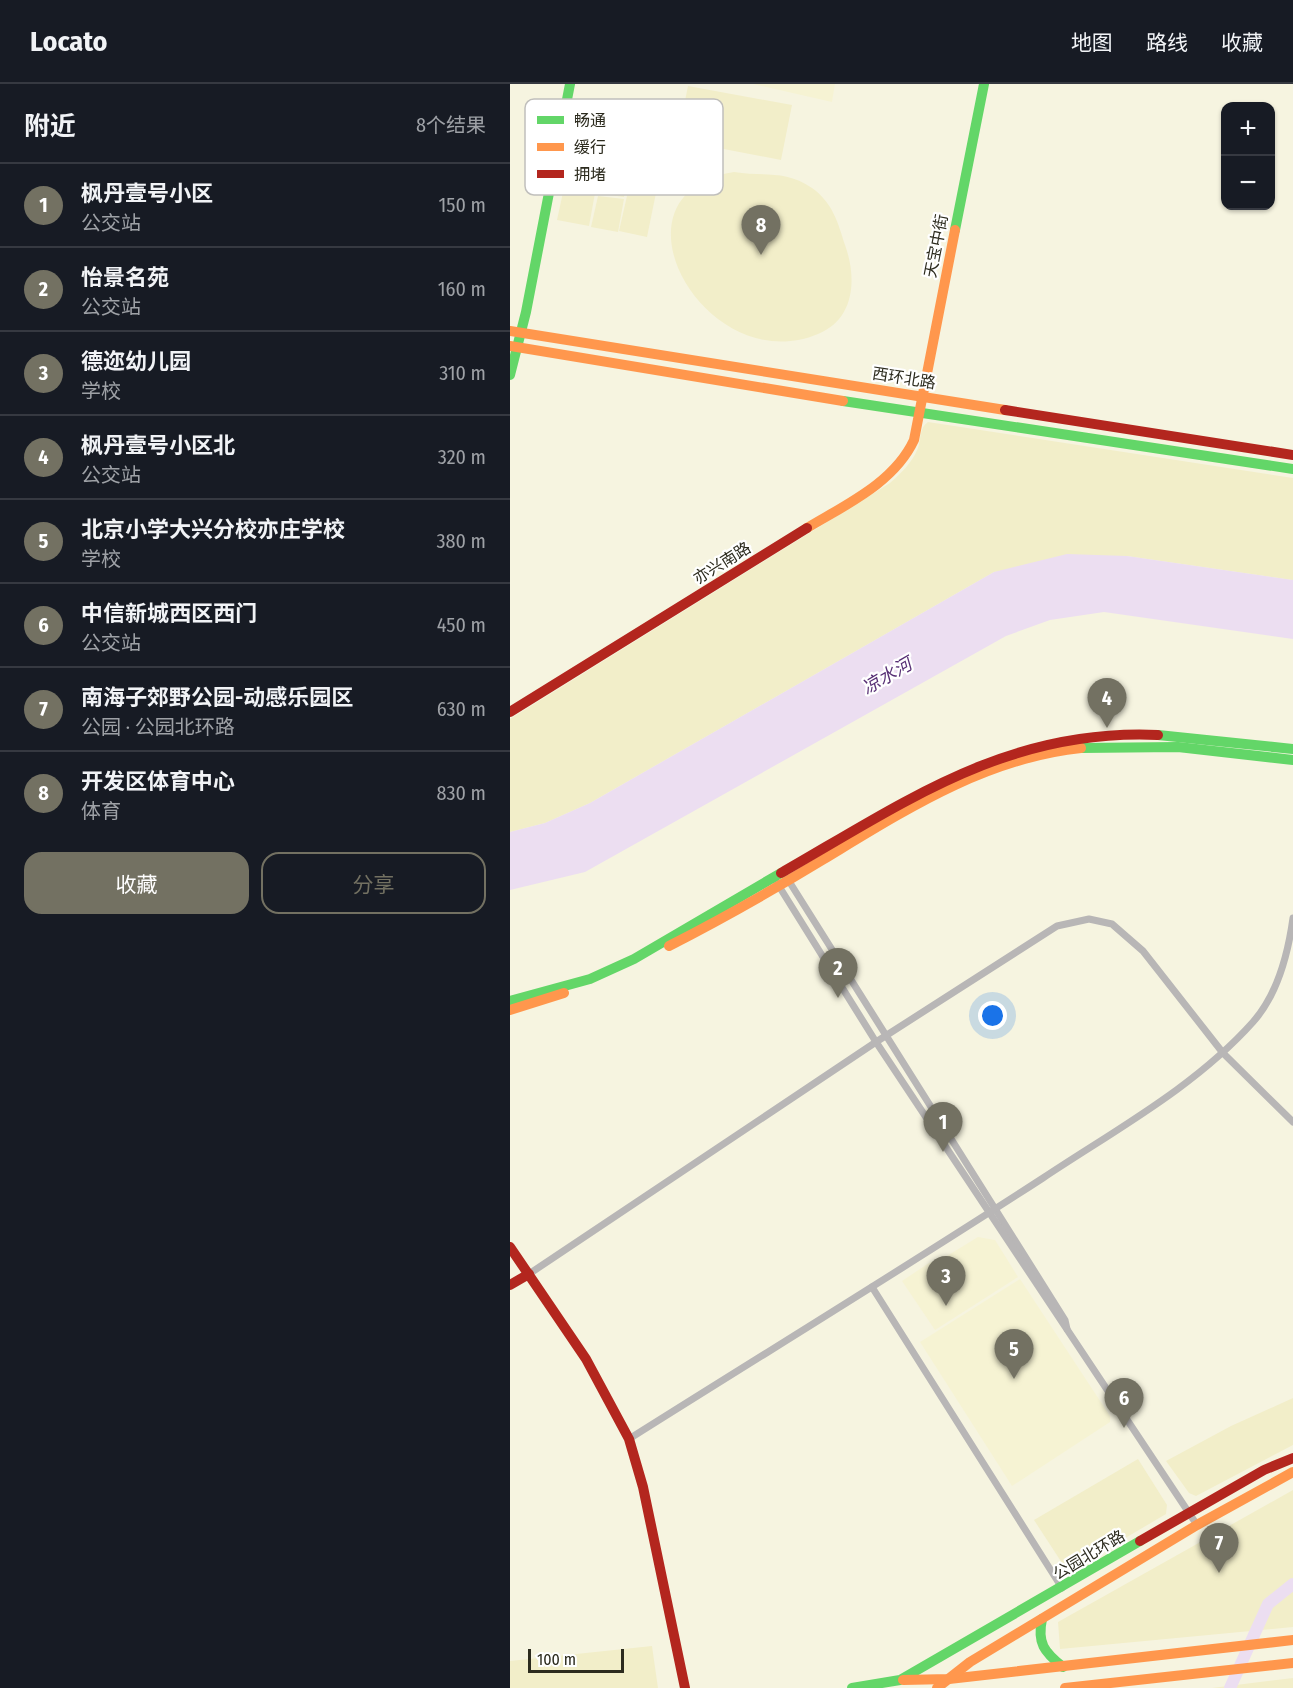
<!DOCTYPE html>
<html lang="zh">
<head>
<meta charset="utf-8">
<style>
	body { margin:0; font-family:"Fira Sans Condensed","Noto Sans SC",sans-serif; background:#242831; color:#f1f3f6 }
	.controls { position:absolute; right:18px; top:18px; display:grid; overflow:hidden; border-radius:12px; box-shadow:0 2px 4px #0004 }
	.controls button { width:54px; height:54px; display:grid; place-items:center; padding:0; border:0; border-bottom:2px solid #363941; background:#171b24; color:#f1f3f6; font:30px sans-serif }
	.scale { position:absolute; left:18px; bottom:15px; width:96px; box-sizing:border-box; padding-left:6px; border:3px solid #2c2b1e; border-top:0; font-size:16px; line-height:21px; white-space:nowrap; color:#2c2b1e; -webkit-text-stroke:4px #fff; paint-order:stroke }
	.you { position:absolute; left:483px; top:932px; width:21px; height:21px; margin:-15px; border:4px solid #fff; border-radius:50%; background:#1a73e8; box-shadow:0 0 0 9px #1a73e833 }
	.badge { display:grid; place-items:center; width:39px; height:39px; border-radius:50%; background:#737162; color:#fff; font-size:20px; font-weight:700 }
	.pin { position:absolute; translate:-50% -50px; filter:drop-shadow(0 2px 3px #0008) }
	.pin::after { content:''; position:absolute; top:32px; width:21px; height:18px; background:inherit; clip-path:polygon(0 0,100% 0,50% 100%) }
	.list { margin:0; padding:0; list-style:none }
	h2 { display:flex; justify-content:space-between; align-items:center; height:78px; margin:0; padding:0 24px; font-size:26px }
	h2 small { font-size:20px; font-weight:400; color:#9ea1a6 }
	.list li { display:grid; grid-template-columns:39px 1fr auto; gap:18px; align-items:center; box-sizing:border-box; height:84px; padding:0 24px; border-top:2px solid #363941 }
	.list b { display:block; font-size:22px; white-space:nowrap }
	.list p { margin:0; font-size:20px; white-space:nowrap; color:#9ea1a6 }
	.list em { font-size:20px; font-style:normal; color:#9ea1a6 }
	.actions { display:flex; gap:12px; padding:18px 24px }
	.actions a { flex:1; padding:14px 0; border:2px solid #737162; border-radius:18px; text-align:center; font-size:21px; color:#737162 }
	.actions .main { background:#737162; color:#fff }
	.map { position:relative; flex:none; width:783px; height:1604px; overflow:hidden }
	header { display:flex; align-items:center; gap:36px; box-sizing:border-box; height:84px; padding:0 30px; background:#171b24; border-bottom:2px solid #363941 }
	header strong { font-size:28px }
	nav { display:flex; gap:33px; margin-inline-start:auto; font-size:21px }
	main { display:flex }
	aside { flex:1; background:#171b24 }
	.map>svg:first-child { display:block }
	.built { fill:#f6f3d3 }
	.green { fill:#f2eec9 }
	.water { fill:#ecdef1 }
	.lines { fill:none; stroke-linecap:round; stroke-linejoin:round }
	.river { stroke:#ecdef1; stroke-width:12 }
	.street { stroke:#b8b6b6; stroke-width:7 }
	.fast { stroke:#63d668; stroke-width:10 }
	.slow { stroke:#ff974d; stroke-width:10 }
	.jam { stroke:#b3261e; stroke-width:10 }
	.labels { text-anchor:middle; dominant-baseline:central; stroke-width:4.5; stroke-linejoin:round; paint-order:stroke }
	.street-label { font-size:16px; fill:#2c2b1e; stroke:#fff }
	.water-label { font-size:18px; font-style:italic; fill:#572f74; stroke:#fff }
	.key { fill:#fff; stroke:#c0bfbc; stroke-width:1.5 }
	.key-label { font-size:16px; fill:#2c2b1e }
</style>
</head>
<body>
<header>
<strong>Locato</strong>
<nav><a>地图</a><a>路线</a><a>收藏</a></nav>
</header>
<main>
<aside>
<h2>附近<small>8个结果</small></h2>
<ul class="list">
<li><span class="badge">1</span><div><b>枫丹壹号小区</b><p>公交站</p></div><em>150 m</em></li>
<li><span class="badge">2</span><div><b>怡景名苑</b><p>公交站</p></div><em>160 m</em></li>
<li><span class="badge">3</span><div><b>德迩幼儿园</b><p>学校</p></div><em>310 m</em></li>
<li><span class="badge">4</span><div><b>枫丹壹号小区北</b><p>公交站</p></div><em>320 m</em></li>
<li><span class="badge">5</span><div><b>北京小学大兴分校亦庄学校</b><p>学校</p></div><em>380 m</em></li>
<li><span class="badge">6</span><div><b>中信新城西区西门</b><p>公交站</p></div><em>450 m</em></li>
<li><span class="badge">7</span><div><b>南海子郊野公园-动感乐园区</b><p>公园 · 公园北环路</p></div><em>630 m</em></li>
<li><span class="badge">8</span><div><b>开发区体育中心</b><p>体育</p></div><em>830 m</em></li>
</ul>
<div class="actions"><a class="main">收藏</a><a>分享</a></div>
</aside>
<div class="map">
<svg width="783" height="1604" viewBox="0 0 783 1604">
	<rect width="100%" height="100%" fill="#f6f4e0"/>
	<g class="built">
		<polygon points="243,0 325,0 322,18"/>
		<polygon points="468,1153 485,1156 508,1193 425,1246 392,1197 419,1179 432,1175"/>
		<polygon points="510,1195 600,1332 600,1338 502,1402 410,1258"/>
	</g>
	<g class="green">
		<polygon points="178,2 282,21 271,76 167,56"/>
		<polygon points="65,53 124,65 114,113 85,109 79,142 47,136"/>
		<path d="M224 88C252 93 275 85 302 104 323 119 328 139 335 161 347 194 345 235 308 250 196 297 89 110 224 88Z"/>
		<polygon points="119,103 146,109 137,153 109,147"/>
		<polygon points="88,112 114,115 108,148 81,143"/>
		<path d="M418 338 783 394V496L617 472 484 488 80 719 35 739 0 748V635L380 399C391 389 402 379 408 364 411 355 409 344 418 338Z"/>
		<polygon points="783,1314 783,1361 686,1412 679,1409 656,1377 721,1342"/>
		<polygon points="628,1375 657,1421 656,1430 561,1486 554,1482 524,1436"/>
		<polygon points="783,1406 783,1543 550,1565 548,1538"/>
		<polygon points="142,1562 148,1604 0,1604 0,1577"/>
		<polygon points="783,1594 783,1604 702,1604"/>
	</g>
	<polygon class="water" points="557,470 617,472 783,496 783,555 594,528 540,536 496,552 75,788 0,806 0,748 35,739 80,719 484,488"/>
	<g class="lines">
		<polyline class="river" points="720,1604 758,1520 783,1500"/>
		<g class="street">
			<polyline points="277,794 555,1236 557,1245"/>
			<polyline points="267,799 366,958 687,1441"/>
			<polyline points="19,1190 366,958 547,842 579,835 602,840 633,867 713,969 783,1038"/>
			<polyline points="362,1203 552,1504"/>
			<path d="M119 1355C257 1268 396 1183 533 1094 605 1046 685 1003 743 938 768 910 778 870 783 834"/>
		</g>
		<g class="fast">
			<polyline points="445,146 474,0"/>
			<polyline points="0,291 16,228 60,0"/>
			<polyline points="333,317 783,385"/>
			<polyline points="648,651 783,665"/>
			<polyline points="571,664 668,663 783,676"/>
			<polyline points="0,917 80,895 124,875 271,789"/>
			<path d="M532 1535C527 1559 534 1568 553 1583"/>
			<polyline points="342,1604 390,1596 630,1457"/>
		</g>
		<g class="slow">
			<polyline points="0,247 495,326"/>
			<polyline points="0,262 333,317"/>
			<path d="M297 444C335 421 384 399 404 356L445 146"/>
			<path d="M159 862C212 835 263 806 314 775 395 726 475 674 571 664"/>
			<polyline points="0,926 54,909"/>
			<polyline points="393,1596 439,1595 783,1556"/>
			<polyline points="427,1604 460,1578 687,1441 783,1388"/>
			<polyline points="555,1604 783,1579"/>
		</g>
		<g class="jam">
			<polyline points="495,326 783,371"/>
			<polyline points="0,628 297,444"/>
			<path d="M271 789C395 718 498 644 648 651"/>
			<polyline points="0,1163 76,1275 119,1355 133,1403 175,1604"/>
			<polyline points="0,1201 19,1190"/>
			<polyline points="630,1457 754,1386 783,1374"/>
		</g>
	</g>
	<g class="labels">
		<g class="street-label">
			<text transform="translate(426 162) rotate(-79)">天宝中街</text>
			<text transform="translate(394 294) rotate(9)">西环北路</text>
			<text transform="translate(212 479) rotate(-32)">亦兴南路</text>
			<text transform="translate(579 1471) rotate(-31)">公园北环路</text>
		</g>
		<g class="water-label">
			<text transform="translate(377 592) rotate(-30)">凉水河</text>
		</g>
	</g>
	<rect x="15" y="15" width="198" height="96" rx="9" class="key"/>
	<rect x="27" y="32" width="27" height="8" fill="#63d668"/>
	<rect x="27" y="59" width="27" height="8" fill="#ff974d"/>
	<rect x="27" y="86" width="27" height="8" fill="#b3261e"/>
	<g class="key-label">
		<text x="64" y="42">畅通</text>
		<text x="64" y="69">缓行</text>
		<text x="64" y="96">拥堵</text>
	</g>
</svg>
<div class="controls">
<button>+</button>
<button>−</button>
</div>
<div class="scale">100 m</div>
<div class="you"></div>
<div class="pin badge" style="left:433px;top:1068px">1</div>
<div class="pin badge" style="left:328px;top:914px">2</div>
<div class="pin badge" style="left:436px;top:1222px">3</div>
<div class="pin badge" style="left:597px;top:644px">4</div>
<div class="pin badge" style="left:504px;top:1295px">5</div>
<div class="pin badge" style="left:614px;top:1344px">6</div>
<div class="pin badge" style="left:709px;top:1489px">7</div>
<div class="pin badge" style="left:251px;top:171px">8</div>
</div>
</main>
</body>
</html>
